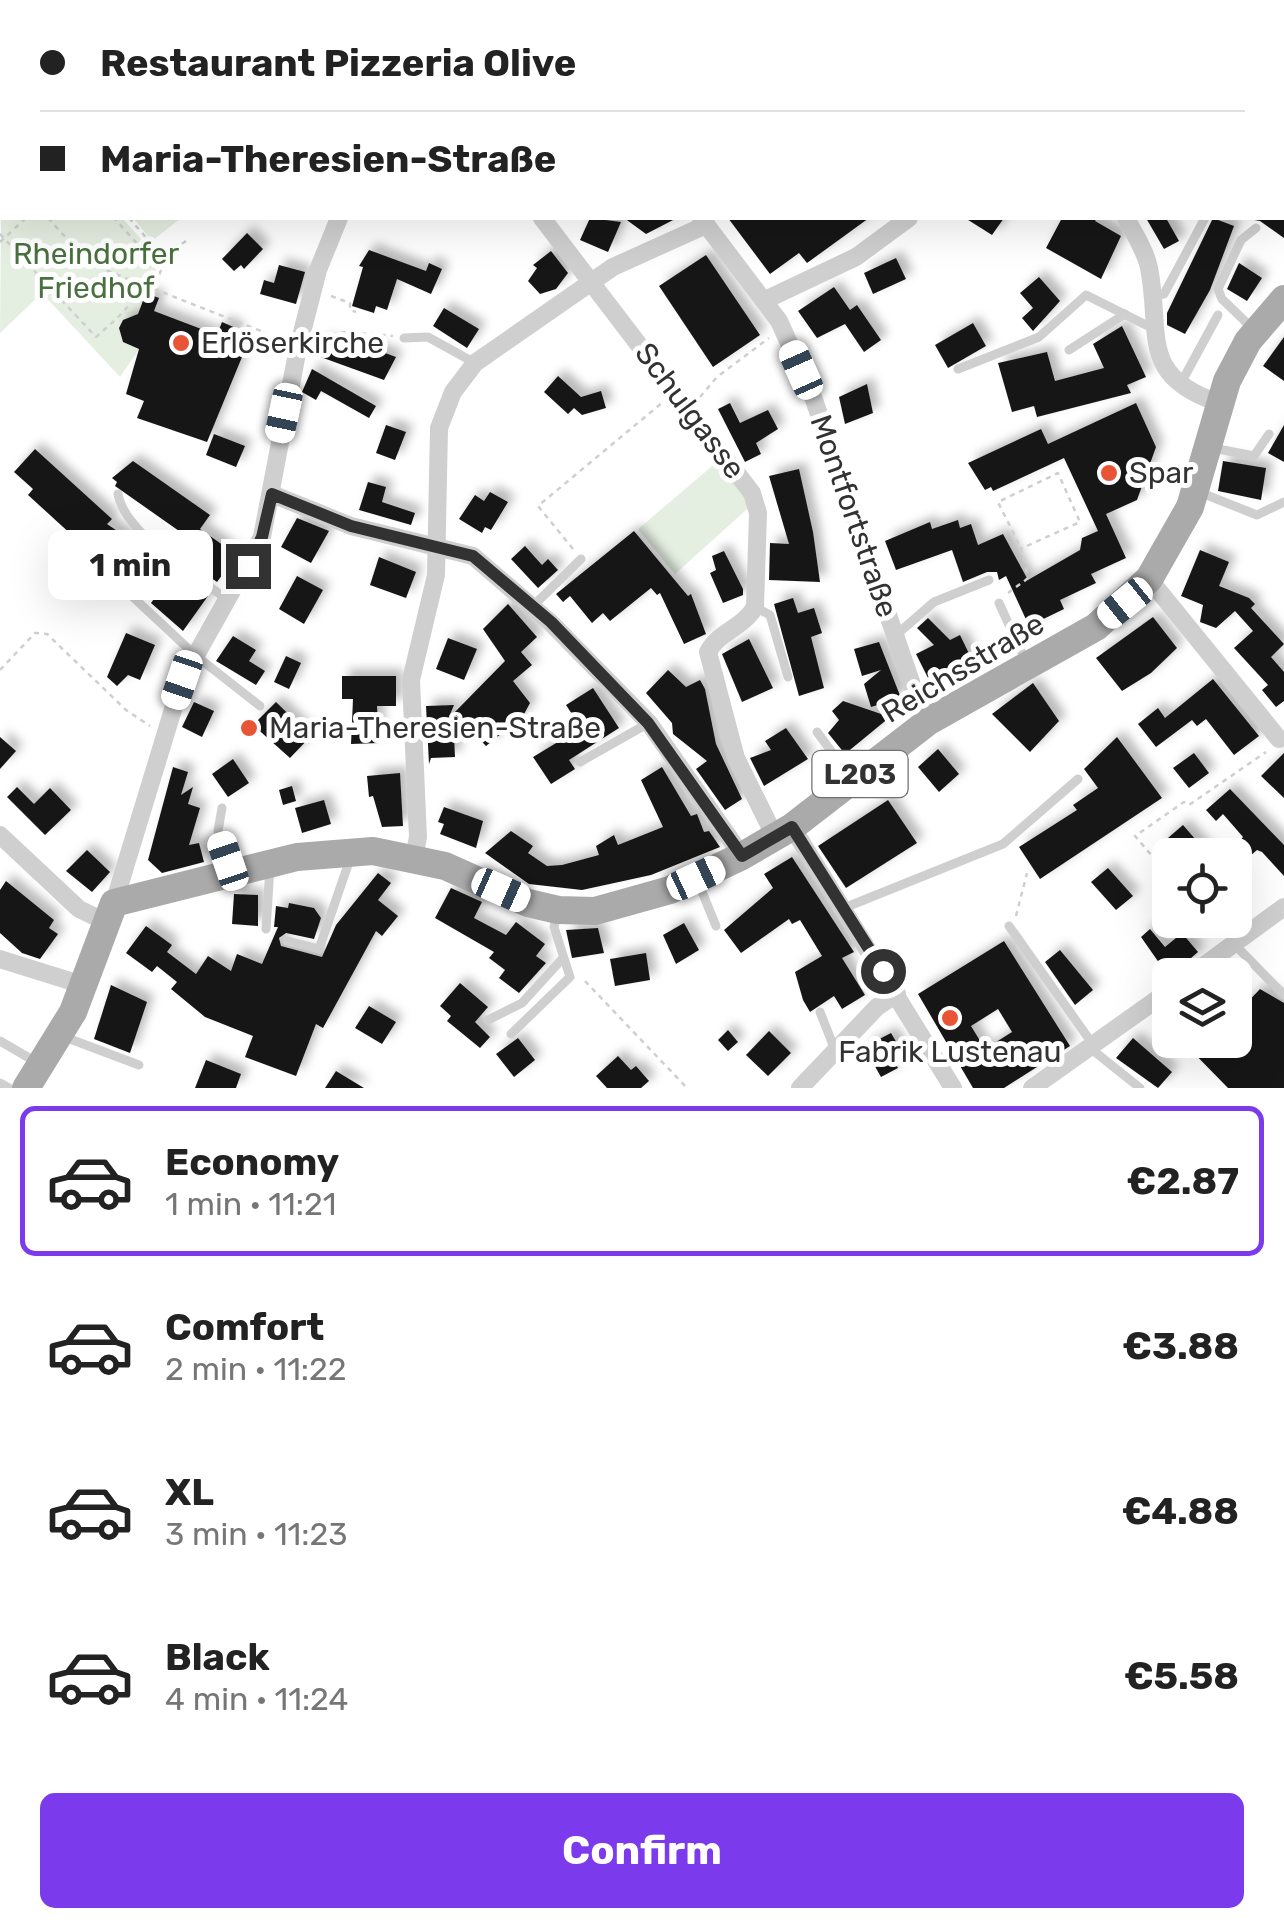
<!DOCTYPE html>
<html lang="en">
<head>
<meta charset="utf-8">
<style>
  body { margin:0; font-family:Rubik,sans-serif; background:#f2f2f2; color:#222; height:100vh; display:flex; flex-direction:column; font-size:38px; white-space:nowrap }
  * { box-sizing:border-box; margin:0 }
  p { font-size:32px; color:#767676 }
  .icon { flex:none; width:55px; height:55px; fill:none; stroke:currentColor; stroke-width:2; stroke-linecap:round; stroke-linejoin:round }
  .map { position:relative; height:1088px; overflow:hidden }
  .details { display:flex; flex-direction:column; background:#fff; flex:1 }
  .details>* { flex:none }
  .hud { position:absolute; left:0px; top:0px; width:1285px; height:220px; box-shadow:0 10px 40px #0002; display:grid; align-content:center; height:220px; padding:0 40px; background:#fff }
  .tools { position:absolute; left:1152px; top:838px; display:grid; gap:20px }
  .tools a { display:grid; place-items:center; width:100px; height:100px; border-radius:15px; background:#fff; box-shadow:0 10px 40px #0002; font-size:50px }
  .end { position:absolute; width:45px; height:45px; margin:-22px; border:12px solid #323232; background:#fff; box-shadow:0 0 0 5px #fff }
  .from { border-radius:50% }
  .bubble { position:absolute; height:70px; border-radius:15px; background:#fff; box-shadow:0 10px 40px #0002; font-size:32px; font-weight:700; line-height:70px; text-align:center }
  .car { position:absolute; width:30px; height:60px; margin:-30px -15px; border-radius:12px; box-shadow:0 0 8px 2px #0007; background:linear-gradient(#fff 24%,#345 0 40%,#fff 0 76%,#345 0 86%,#fff 0) }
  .hud b { display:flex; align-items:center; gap:35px; height:95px; font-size:38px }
  .hud b+b { border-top:2px solid #e0e0e0 }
  .hud i { width:25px; height:25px; background:#222 }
  ul { padding:18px 0 0; list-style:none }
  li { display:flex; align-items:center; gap:30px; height:150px; margin:0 20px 15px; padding:0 20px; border:5px solid transparent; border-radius:15px }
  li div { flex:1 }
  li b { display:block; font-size:38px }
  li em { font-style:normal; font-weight:700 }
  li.on { border-color:#7c3aed }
  li>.icon { width:90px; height:90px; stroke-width:1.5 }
  .cta { display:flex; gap:20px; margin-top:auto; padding:20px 40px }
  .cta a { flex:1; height:115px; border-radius:15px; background:#7c3aed; color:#fff; font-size:40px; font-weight:700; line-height:115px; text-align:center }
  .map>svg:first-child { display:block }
  .green { fill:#e5efe1 }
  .building { fill:#191919; fill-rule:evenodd; filter:url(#shadow) }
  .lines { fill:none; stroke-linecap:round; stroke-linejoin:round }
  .path { stroke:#cfcfcf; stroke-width:2.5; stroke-dasharray:5 5; stroke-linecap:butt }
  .lane { stroke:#cfcfcf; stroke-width:9 }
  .street { stroke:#cfcfcf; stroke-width:18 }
  .primary { stroke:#aaa; stroke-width:28 }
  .route { stroke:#323232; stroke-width:12 }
  .poi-dot { fill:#e85536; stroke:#fff; stroke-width:4 }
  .labels { text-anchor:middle; stroke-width:10; stroke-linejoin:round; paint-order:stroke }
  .shield { fill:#fff; stroke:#707070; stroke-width:2.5 }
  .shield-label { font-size:28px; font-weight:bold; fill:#323232 }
  .park-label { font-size:30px; fill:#49703e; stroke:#fff }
  .poi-label { font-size:30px; fill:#323232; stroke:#fff; text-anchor:start }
  .street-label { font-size:30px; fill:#323232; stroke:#fff }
</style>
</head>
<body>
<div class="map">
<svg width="1284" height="1088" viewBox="0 0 1284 1088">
  <defs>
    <filter id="shadow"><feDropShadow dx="7" dy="-7" stdDeviation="5" flood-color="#0004"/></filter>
  </defs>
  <rect width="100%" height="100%" fill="#fff"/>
  <!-- green -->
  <g class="green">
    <polygon points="2,109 2,218 122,218 160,260 138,316 128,317 119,328 123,342 139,349 120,377 42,293 0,333"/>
    <polygon points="133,218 181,218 152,241"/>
    <polygon points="724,456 755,502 675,574 638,529"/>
  </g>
  <!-- building -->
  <g class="building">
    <polygon points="590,218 621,222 608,252 580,240"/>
    <polygon points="624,218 677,218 646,234"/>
    <polygon points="728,218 869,218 807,263 799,253 770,274"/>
    <polygon points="965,218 1004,218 992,235"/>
    <polygon points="1062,218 1097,218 1095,221 1121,236 1101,279 1046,248"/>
    <polygon points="1146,218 1166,218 1179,241 1164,249"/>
    <polygon points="1213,218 1234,226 1210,290 1185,334 1167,325 1167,313"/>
    <polygon points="1243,218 1284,218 1284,238 1260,221"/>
    <polygon points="247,233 263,249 244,269 241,265 234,271 222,259"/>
    <polygon points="369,250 426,271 429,263 442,269 431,294 397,279 387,310 376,306 374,313 352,306 363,267 359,266"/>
    <polygon points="551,251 568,273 556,289 540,294 528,281 537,268 533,265"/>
    <polygon points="706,255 760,335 713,367 659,286"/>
    <polygon points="896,258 906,279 873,294 864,273"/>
    <polygon points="1239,263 1262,278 1247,301 1227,289"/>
    <polygon points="279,265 305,272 296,304 260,294 264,280 274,283"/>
    <polygon points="1039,277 1060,301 1033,331 1022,318 1033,308 1020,293"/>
    <polygon points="834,287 850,310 857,305 881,340 864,352 845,324 817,338 798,311"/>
    <polygon points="146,293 159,298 154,311 217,335 222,322 238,329 233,342 240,345 237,355 242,357 207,442 137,418 144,401 126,394 139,349 123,342 119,328 123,320 138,314"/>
    <polygon points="444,308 479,329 467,348 433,326"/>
    <polygon points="973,323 986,346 948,368 935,345"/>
    <polygon points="1122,326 1146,377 1127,385 1131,393 1037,417 1034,406 1012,412 998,363 1047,352 1055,381 1104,368 1093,344"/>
    <polygon points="1284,337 1284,381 1263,366"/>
    <polygon points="323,341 364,353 366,346 396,357 384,380 315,355"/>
    <polygon points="312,369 376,406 369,418 321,391 316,400 302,392"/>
    <polygon points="558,376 581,397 601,391 606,408 582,415 574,408 568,414 544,392"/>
    <polygon points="867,384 873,413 845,424 839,397"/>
    <polygon points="730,403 740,423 768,410 778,429 756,443 761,454 745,462 718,409"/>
    <polygon points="1136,403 1156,447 1137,500 1106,514 1126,558 1091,574 1096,583 1060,600 1064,609 1029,626 1006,576 999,580 997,572 987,572 963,582 952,550 896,570 885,541 930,522 932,529 958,520 960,528 971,524 978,545 1003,534 1028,580 1080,550 1082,538 1098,531 1064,458 993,491 991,487 985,490 968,463 1041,429 1048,444"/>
    <polygon points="386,425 406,432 395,460 376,453"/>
    <polygon points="1284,425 1284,462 1268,453"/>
    <polygon points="214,434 245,446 236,467 206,455"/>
    <polygon points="35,449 112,519 107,524 129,539 121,551 98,534 85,547 28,495 33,489 14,472"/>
    <polygon points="133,461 210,515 200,529 237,555 217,582 187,561 199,545 115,486 117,482 112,478"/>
    <polygon points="1223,461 1266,468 1261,500 1218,491"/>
    <polygon points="799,469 813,532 820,582 769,580 770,543 789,544 769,476"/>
    <polygon points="368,482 386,487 382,502 415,513 411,525 359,510"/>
    <polygon points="490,492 508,502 491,530 485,527 482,533 459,519 475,495 484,501"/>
    <polygon points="297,518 329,531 311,563 281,547"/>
    <polygon points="634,531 688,596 691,594 706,634 684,644 660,593 657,595 651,588 610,621 603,613 592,623 570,596 563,602 556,594"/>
    <polygon points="525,546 542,565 548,559 558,570 538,588 511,559"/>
    <polygon points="134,550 150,562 132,585 118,572"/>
    <polygon points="1200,550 1229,562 1219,586 1249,598 1255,604 1251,608 1284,644 1271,657 1284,672 1284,701 1276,707 1262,690 1268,685 1234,648 1253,631 1235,611 1216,628 1200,622 1203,605 1181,596"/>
    <polygon points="724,551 743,589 743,595 723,603 710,573 716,570 712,556"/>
    <polygon points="379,557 416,572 406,598 370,585"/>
    <polygon points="178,575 208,596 183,631 151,603 171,576 175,579"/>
    <polygon points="297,576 323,590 304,624 279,609"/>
    <polygon points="793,598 798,613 814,608 822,633 811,637 824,688 799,696 774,604"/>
    <polygon points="508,604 537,637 521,652 532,665 513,681 530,703 523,716 486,746 454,713 505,661 483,629"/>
    <polygon points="1153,617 1177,648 1151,673 1122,691 1096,658"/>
    <polygon points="928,618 950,640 960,635 976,668 933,688 916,654 934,645 917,628"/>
    <polygon points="126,633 155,645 140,680 128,675 117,686 107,677"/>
    <polygon points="233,636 256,650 249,661 265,671 256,685 216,661"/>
    <polygon points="448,638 477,649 464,680 436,669"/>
    <polygon points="749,639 773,688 742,702 722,654"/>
    <polygon points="879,642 901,698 871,707 864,684 881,670 862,676 854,649"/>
    <polygon points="286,656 301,663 289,689 274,682"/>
    <polygon points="668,670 686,687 700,680 705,689 716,744 742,799 725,810 696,769 707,761 673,734 672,723 646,693"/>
    <polygon points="342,676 396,676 396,706 377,706 379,743 351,744 353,699 342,699"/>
    <polygon points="1213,679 1259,736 1234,755 1206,719 1197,726 1192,720 1156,747 1138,724 1158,708 1165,718"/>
    <polygon points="1033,683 1059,721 1030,752 992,714"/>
    <polygon points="593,688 619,728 569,760 575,769 551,784 533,757 581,728 566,705"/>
    <polygon points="843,701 890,717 845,754 828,733 839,720 832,711"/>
    <polygon points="194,702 214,711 202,737 182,727"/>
    <polygon points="276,702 311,736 290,758 253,725"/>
    <polygon points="454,705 448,719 453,714 455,757 431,758 429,764 426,706"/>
    <polygon points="786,728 808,759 764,786 750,758 771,750 765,741"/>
    <polygon points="0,737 16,751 0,769"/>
    <polygon points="1117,737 1162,798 1040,879 1019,847 1077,810 1073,805 1098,788 1084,769"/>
    <polygon points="938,749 959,774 939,792 918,767"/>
    <polygon points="1194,753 1209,773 1189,788 1173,768"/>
    <polygon points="1284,753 1284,798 1261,776"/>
    <polygon points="233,759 249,783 228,797 212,774"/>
    <polygon points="173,767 188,772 181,795 193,787 188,804 200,808 189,845 199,843 204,862 162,873 148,860"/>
    <polygon points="662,767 691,816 697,814 704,832 709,831 720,847 651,875 582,890 529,884 485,853 511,831 533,846 528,853 547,866 562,865 599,855 596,846 614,835 618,845 663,827 641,780"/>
    <polygon points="400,773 403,826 382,827 373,796 369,797 367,776"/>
    <polygon points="292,786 296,801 283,805 279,790"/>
    <polygon points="17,787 34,804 50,788 71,810 45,835 7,797"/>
    <polygon points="1230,789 1284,845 1284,876 1262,852 1257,850 1250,856 1238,843 1243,837 1223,814 1216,821 1206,810"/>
    <polygon points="324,800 331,824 302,833 295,808"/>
    <polygon points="888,800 917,843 846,888 818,846"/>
    <polygon points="444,807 483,821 476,848 440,834 444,824 438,822"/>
    <polygon points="1183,825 1209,855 1171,855 1161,844"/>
    <polygon points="87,850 110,872 92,892 66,871"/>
    <polygon points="792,857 854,952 842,958 865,995 842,1009 834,996 810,1012 803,1000 795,972 822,956 800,920 792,924 789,919 741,953 724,930 773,888 764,874"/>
    <polygon points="1108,868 1133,896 1116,910 1091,882"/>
    <polygon points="378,873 391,883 378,900 398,916 382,936 376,931 323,1028 316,1024 296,1076 245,1057 253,1036 205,1017 171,989 177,982 157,966 152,972 126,953 146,926 172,945 167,952 196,974 208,956 231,971 237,954 262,964 278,927 274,927 276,906 288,908 289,903 314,908 321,918 314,939 286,933 279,938 281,946 322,957 336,925"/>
    <polygon points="6,881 54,920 49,928 58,934 40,959 22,953 0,933 0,890"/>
    <polygon points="451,888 482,902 474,918 506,935 516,922 545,944 536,956 546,963 519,993 499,978 505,970 489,958 494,952 435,918"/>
    <polygon points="234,894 258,895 258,926 232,924"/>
    <polygon points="684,923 699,950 676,964 663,935"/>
    <polygon points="598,928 604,953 572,958 566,930"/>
    <polygon points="1150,929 1165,947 1182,933 1198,952 1169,977 1141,937"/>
    <path d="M1004 941 1070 1046 1004 1088H973L918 994ZM998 1009 1012 1032 985 1049 971 1026Z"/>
    <polygon points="1060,950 1093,990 1075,1005 1045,962"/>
    <polygon points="646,953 650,980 615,986 610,959"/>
    <polygon points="460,983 488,1007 475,1022 490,1037 480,1048 447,1021 451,1016 440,1006"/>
    <polygon points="111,985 147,1002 130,1053 94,1039"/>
    <polygon points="1260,989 1284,1003 1284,1088 1228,1088 1181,1040 1235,1040 1235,999 1243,1007"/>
    <polygon points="369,1006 396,1022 382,1044 355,1028"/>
    <polygon points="728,1030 738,1042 728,1051 718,1040"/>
    <polygon points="769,1031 791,1053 768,1076 746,1055"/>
    <polygon points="891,1033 905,1057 895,1063 898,1068 881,1077 864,1047"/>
    <polygon points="518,1038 535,1060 514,1077 496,1054"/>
    <polygon points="1133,1038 1172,1072 1158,1088 1116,1058"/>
    <polygon points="618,1056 631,1070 636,1066 649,1081 641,1088 607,1088 596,1076"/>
    <polygon points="206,1060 241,1074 236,1088 195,1088"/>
    <polygon points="336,1071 364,1088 325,1088"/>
  </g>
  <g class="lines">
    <!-- path -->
    <g class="path">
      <polyline points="463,0 465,2"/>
      <polyline points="0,120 2,118"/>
      <polyline points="0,163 2,166"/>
      <polyline points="48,218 89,263 152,289"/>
      <polyline points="129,218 164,258"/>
      <path d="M0 234 96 337C122 314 145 295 151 259L114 218"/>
      <polyline points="186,241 167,254 154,289 266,333"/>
      <polyline points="0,242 26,218"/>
      <polyline points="331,296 350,303 350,310 356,312"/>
      <polyline points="321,336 346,332 393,336"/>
      <polyline points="700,397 717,377 769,338"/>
      <polyline points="573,549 538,506 663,402"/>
      <path d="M1008 593 1027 579C1027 553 1009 526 998 502L1058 473 1080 522 1020 549"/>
      <polyline points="0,670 35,633 47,634 126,710 150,726"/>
      <polyline points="1170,877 1135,836 1184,802 1189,805 1266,752"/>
      <polyline points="1016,916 1027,873"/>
      <polyline points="1207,920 1219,934"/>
      <polyline points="585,981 687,1088"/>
      <polyline points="958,1062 992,1041"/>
    </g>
    <!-- lane -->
    <g class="lane">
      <polyline points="1125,0 1129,2"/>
      <polyline points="345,2 346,0"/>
      <polyline points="1154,297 1164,294 1205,218"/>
      <polyline points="1253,329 1222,299 1218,289 1241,240 1256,228"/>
      <polyline points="404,338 428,337 475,363"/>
      <polyline points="1069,350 1125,314"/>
      <polyline points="958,369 1039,337 1086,295 1152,328"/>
      <polyline points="1181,383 1218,315"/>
      <polyline points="1213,448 1254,456 1269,434"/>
      <polyline points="1199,492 1257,515 1284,502"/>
      <path d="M118 494C124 532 197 579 229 600"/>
      <polyline points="88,555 195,655 260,706"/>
      <polyline points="999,603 1027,664"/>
      <polyline points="533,606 581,559"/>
      <polyline points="755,607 770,615 788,677"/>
      <polyline points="895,636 934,602 989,580"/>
      <polyline points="817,732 851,778"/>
      <polyline points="580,762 647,724"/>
      <polyline points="222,808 218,831 230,868"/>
      <polyline points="698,882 716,926"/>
      <polyline points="844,908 1003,844 1078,779"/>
      <polyline points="1009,926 1094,1046"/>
      <polyline points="266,929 270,867"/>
      <polyline points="287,941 319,949 350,859"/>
      <polyline points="1234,944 1284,995"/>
      <polyline points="820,1012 835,1050"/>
      <polyline points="488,1020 522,1003 563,958"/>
      <polyline points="511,1034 570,977 554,927 557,915"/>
      <polyline points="62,1036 139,1065"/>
      <polyline points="0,1041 36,1062"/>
      <polyline points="1090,1048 1140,1088"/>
      <polyline points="0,1083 9,1088"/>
    </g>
    <!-- street -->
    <g class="street">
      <polyline points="419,0 430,1"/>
      <polyline points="536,0 540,2"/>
      <polyline points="125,2 129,0"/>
      <polyline points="560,2 561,0"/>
      <polyline points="771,2 771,0"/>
      <polyline points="1054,2 1055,0"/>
      <polyline points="0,98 2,94"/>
      <path d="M542 218 752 493 758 513 755 607C743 628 718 632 708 652L736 758 775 837"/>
      <polyline points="701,218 779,321 812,394 919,705 929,721"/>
      <path d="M1126 218C1134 233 1146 252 1149 268 1162 334 1138 376 1219 403"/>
      <polyline points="765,300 856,257 909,218"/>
      <polyline points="272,494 351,526 473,556 551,623 649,723 742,856"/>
      <polyline points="1149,579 1279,739"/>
      <polyline points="792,827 953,1088"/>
      <polyline points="0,835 79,909 106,922"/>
      <polyline points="414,858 418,837 411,680 436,575 439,428 453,392 475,363 613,267 706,225"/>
      <polyline points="114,903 182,680 262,537 298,348 318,270 339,218"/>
      <polyline points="0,959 83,985"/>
      <polyline points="1191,975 1284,907"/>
      <polyline points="800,1088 877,1007 897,994"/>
      <polyline points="1032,1088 1170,990"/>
    </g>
    <!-- primary -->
    <polyline class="primary" points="26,1088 73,1012 114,903 297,857 373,851 445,866 528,903 558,910 595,911 670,890 742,856 792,827 929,721 1096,627 1149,579 1190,507 1227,381 1248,341 1284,299"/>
  </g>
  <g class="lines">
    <!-- route -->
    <polyline class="route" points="248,566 262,537 272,494 351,526 473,556 551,622 648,723 742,856 792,827 883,971"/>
  </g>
  <!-- markers -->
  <g class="poi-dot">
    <circle cx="181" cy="343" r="10"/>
    <circle cx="1109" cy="473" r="10"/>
    <circle cx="249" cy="728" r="10"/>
    <circle cx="950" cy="1018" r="10"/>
  </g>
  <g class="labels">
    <!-- shield labels -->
    <rect class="shield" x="812.5" y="751" width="95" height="46" rx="8"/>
    <g class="shield-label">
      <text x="860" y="784">L203</text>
    </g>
    <!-- park labels -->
    <g class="park-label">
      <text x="96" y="264">Rheindorfer<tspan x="96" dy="34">Friedhof</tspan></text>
    </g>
    <!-- poi labels -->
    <g class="poi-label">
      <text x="201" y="353">Erlöserkirche</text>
      <text x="1129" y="483">Spar</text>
      <text x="269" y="738">Maria-Theresien-Straße</text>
      <text x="950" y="1062" text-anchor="middle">Fabrik Lustenau</text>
    </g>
    <!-- street labels -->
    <g class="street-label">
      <text transform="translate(690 411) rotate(53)" y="10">Schulgasse</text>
      <text transform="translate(854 516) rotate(71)" y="10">Montfortstraße</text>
      <text transform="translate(963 668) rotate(-31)" y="10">Reichsstraße</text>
    </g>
  </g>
</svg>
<div class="tools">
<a><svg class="icon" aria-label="locate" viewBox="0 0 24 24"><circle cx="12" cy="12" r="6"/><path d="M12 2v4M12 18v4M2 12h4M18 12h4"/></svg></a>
<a><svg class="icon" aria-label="layers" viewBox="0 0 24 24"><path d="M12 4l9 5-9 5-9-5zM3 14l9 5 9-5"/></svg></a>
</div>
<i class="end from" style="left:883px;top:971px"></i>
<i class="end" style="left:248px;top:566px"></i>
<div class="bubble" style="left:48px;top:530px;width:165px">1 min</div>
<i class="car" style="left:801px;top:370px;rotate:336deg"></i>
<i class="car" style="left:284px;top:413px;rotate:192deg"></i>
<i class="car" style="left:1125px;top:603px;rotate:231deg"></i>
<i class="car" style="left:182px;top:680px;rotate:199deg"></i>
<i class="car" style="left:228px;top:861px;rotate:341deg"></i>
<i class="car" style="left:696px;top:878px;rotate:65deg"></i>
<i class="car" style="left:501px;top:890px;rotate:114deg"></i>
<div class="hud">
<b><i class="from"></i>Restaurant Pizzeria Olive</b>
<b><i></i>Maria-Theresien-Straße</b>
</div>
</div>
<section class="details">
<ul>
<li class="on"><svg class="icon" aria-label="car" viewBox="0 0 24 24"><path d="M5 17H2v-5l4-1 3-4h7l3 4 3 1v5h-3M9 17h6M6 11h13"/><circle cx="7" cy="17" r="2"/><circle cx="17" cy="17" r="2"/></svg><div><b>Economy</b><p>1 min · 11:21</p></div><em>€2.87</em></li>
<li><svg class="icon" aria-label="car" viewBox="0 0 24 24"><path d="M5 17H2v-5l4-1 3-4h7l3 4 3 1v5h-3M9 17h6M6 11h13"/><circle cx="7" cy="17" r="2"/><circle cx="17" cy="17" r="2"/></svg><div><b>Comfort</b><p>2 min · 11:22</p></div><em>€3.88</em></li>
<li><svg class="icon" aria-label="car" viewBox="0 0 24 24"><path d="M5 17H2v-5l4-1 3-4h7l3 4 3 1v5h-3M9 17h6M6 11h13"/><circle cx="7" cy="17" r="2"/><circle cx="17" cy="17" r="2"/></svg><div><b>XL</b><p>3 min · 11:23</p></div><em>€4.88</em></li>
<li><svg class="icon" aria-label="car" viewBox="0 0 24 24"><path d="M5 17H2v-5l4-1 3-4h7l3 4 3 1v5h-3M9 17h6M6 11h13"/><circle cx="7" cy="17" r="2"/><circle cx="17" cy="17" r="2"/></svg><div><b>Black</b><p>4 min · 11:24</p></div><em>€5.58</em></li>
</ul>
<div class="cta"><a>Confirm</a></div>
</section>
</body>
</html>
